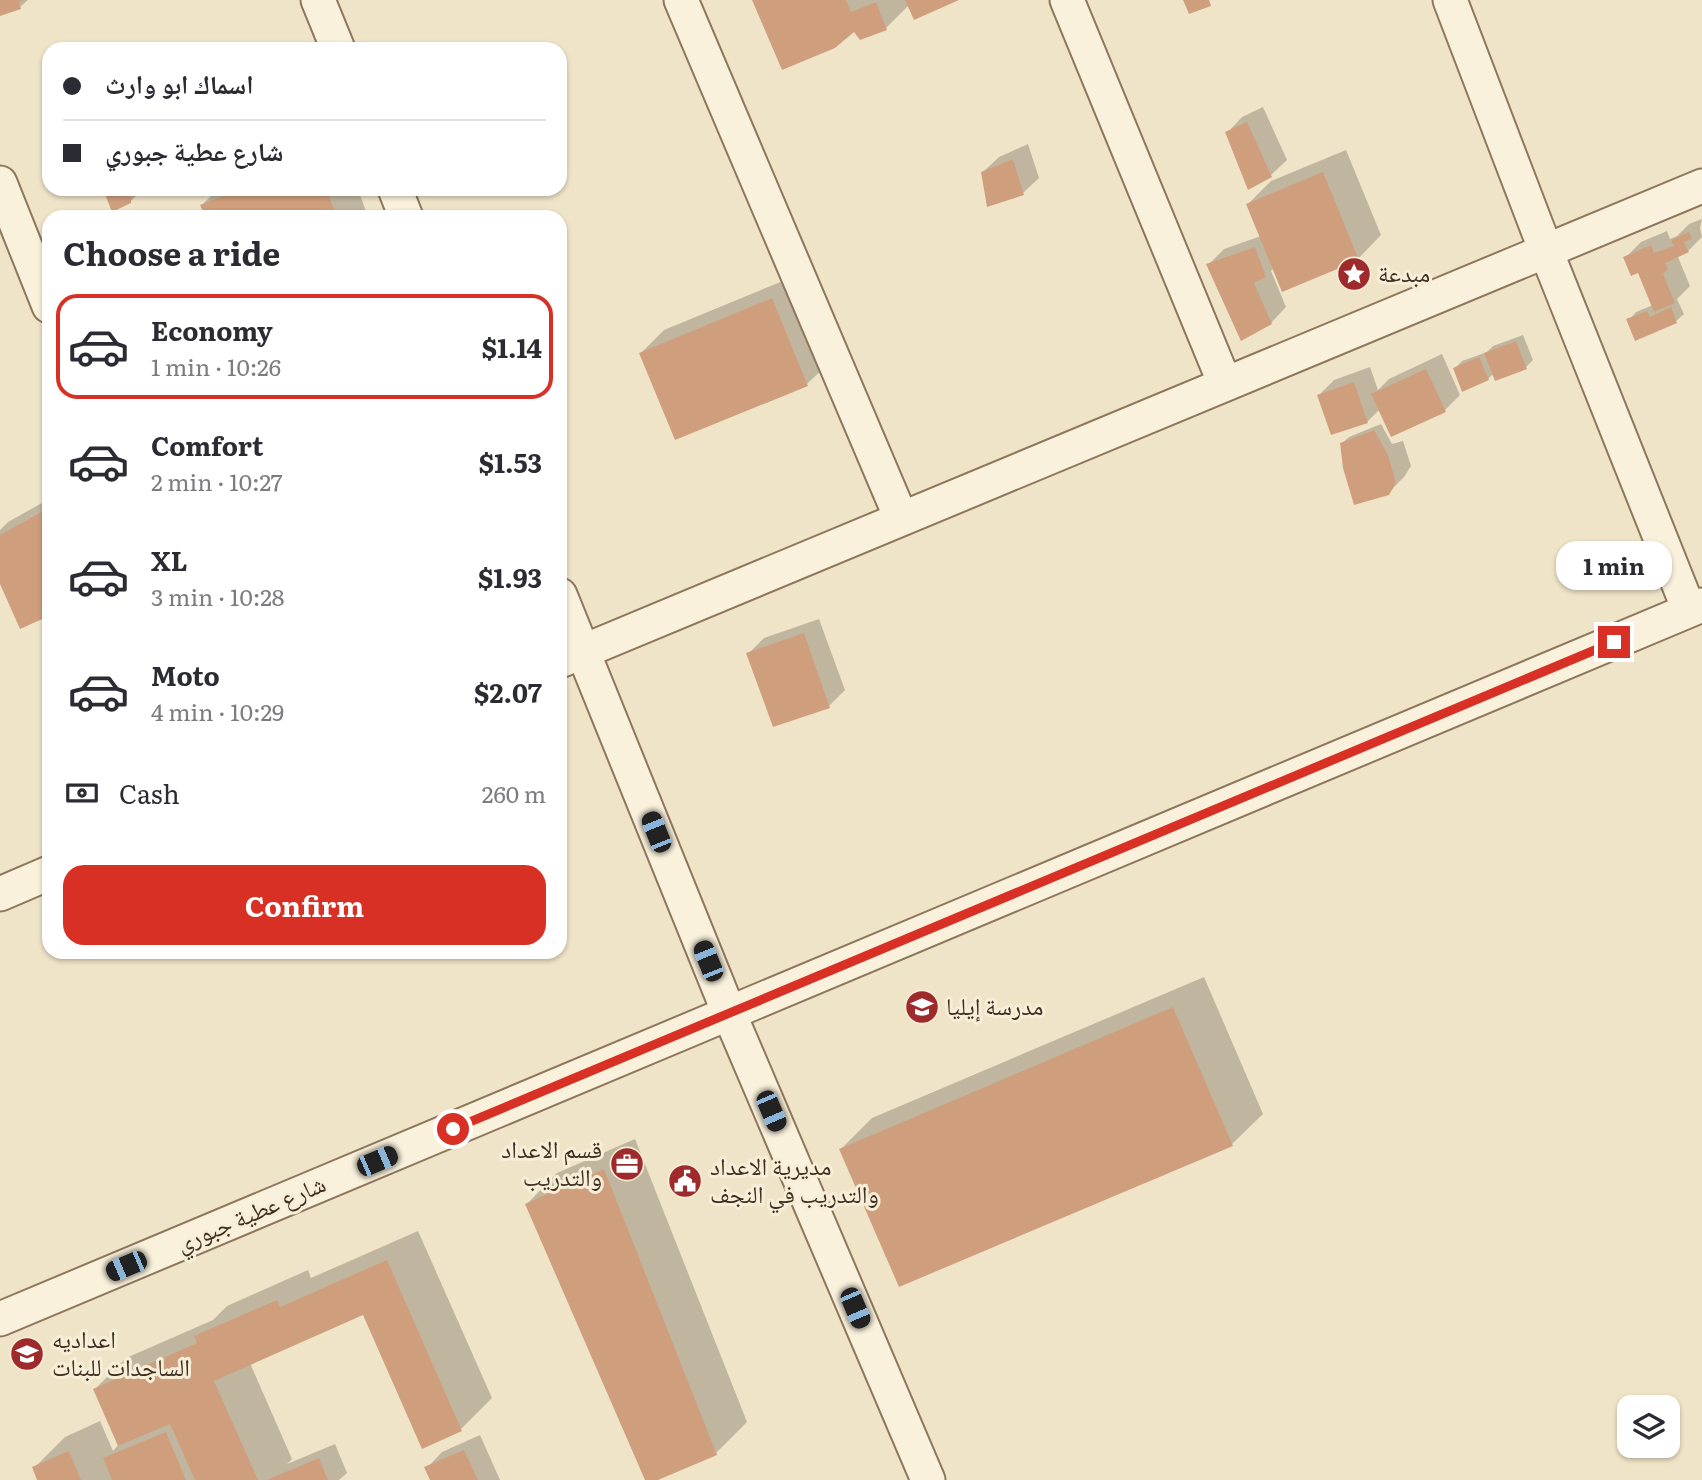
<!DOCTYPE html>
<html lang="en">
<head>
<meta charset="utf-8">
<style>
  body { margin:0; font-family:Literata,"Noto Naskh Arabic",serif; background:#f7f7f7; color:#2b2b33; height:100vh; display:flex; flex-direction:column; font-size:26px; white-space:nowrap }
  * { box-sizing:border-box; margin:0 }
  p { font-size:23px; color:#7c7c81 }
  .icon { flex:none; width:38px; height:38px; fill:none; stroke:currentColor; stroke-width:2; stroke-linecap:round; stroke-linejoin:round }
  .map { position:relative; flex:1; overflow:hidden }
  .panel { position:absolute; left:42px; top:210px; width:525px; height:749px; display:flex; flex-direction:column; background:#fff; border-radius:21px; box-shadow:0 2px 5px #0004 }
  .panel>* { flex:none }
  .top-card { position:absolute; left:42px; top:42px; width:525px; height:154px; border-radius:21px; box-shadow:0 2px 5px #0004; display:grid; align-content:center; height:154px; padding:0 21px; background:#fff }
  .fabs { position:absolute; left:1617px; top:1395px; display:grid; gap:14px }
  .fabs a { display:grid; place-items:center; width:63px; height:63px; border-radius:14px; background:#fff; box-shadow:0 2px 5px #0004; font-size:35px }
  .end { position:absolute; width:32px; height:32px; margin:-16px; border:9px solid #d93025; background:#fff; box-shadow:0 0 0 4px #fff }
  .from { border-radius:50% }
  .bubble { position:absolute; height:49px; border-radius:21px; background:#fff; box-shadow:0 2px 5px #0004; font-size:23px; font-weight:700; line-height:49px; text-align:center }
  .car { position:absolute; width:21px; height:42px; margin:-21px -10px; border-radius:9px; box-shadow:0 0 5px 2px #0007; background:linear-gradient(#222 24%,#8ab4d8 0 40%,#222 0 76%,#8ab4d8 0 86%,#222 0) }
  .top-card b { display:flex; align-items:center; gap:24px; height:66px; font-size:26px }
  .top-card b+b { border-top:2px solid #e1e1e2 }
  .top-card i { width:18px; height:18px; background:#2b2b33 }
  ul { padding:0; list-style:none }
  li { display:flex; align-items:center; gap:21px; height:105px; margin:0 14px 10px; padding:0 7px; border:4px solid transparent; border-radius:21px }
  li div { flex:1 }
  li b { display:block; font-size:26px }
  li em { font-style:normal; font-weight:700 }
  li.active { border-color:#d93025 }
  li>.icon { width:63px; height:63px; stroke-width:1.5 }
  h2 { padding:0 21px; font-size:32px; line-height:84px }
  .pay { display:flex; align-items:center; gap:18px; height:77px; padding:0 21px; font-size:26px }
  .pay p { margin-inline-start:auto }
  .cta { display:flex; gap:14px; margin-top:auto; padding:14px 21px }
  .cta a { flex:1; height:80px; border-radius:21px; background:#d93025; color:#fff; font-size:28px; font-weight:700; line-height:80px; text-align:center }
  .map>svg:first-child { display:block }
  .shadow { fill:#0003 }
  .building { fill:#cf9f7d }
  .lines { fill:none; stroke-linecap:round; stroke-linejoin:round }
  .street-casing { stroke:#8d765c; stroke-width:37 }
  .street { stroke:#faf1dc; stroke-width:33 }
  .route { stroke:#d93025; stroke-width:9 }
  .labels { text-anchor:middle; stroke-width:6; stroke-linejoin:round; paint-order:stroke }
  .poi-label { font-size:24px; fill:#3d2e20; stroke:#f7eed8; text-anchor:start }
  .street-label { font-size:24px; fill:#3d2e20; stroke:#f7eed8 }
</style>
</head>
<body>
<div class="map">
<svg width="1702" height="1480" viewBox="0 0 1702 1480">
  <rect width="100%" height="100%" fill="#f0e4c8"/>
  <!-- shadow -->
  <g class="shadow">
    <polygon points="0,0 28,0 20,7 0,14"/>
    <polygon points="754,0 955,0 909,5 886,28 854,30"/>
    <polygon points="1263,107 1287,160 1271,175 1227,133 1242,117"/>
    <polygon points="1028,144 1039,178 1023,193 983,172 999,157"/>
    <polygon points="1346,150 1381,235 1358,259 1274,267 1271,271 1286,307 1271,323 1208,265 1224,249 1261,236 1248,204 1271,181"/>
    <polygon points="105,189 143,189 130,202"/>
    <polygon points="218,189 358,189 368,217 206,217 202,205"/>
    <polygon points="1702,219 1700,228 1702,237 1688,251 1678,257 1690,286 1677,299 1684,314 1676,321 1629,320 1636,312 1653,305 1639,271 1625,258 1641,242 1667,231 1670,239 1677,236 1689,224"/>
    <polygon points="795,276 831,361 807,384 641,353 664,330"/>
    <polygon points="1523,335 1533,360 1526,367 1494,373 1488,379 1455,368 1462,361 1487,352 1493,346"/>
    <polygon points="1442,354 1460,395 1445,410 1380,409 1368,421 1332,433 1319,395 1334,380 1370,367 1378,390 1389,379"/>
    <polygon points="1381,424 1392,444 1403,441 1411,466 1404,477 1388,493 1341,444 1349,437"/>
    <polygon points="49,499 49,614 0,579 0,530 8,522"/>
    <polygon points="819,619 845,690 829,706 748,654 764,638"/>
    <polygon points="1204,977 1263,1114 1232,1144 841,1149 872,1118"/>
    <polygon points="635,1139 747,1422 716,1453 654,1480 647,1480 527,1204 557,1173"/>
    <polygon points="418,1231 492,1398 461,1429 364,1313 250,1363 292,1459 287,1464 335,1444 347,1473 339,1480 39,1480 34,1468 65,1437 100,1421 113,1451 119,1444 95,1389 126,1358 213,1320 227,1306 308,1270 311,1278"/>
    <polygon points="480,1435 500,1480 432,1480 427,1468 442,1452"/>
  </g>
  <!-- building -->
  <g class="building">
    <polygon points="0,0 24,0 19,2 21,9 0,16"/>
    <polygon points="752,0 846,0 851,12 876,2 887,30 860,40 854,32 835,48 782,70"/>
    <polygon points="905,0 959,0 914,20"/>
    <polygon points="1183,0 1209,0 1211,6 1189,14"/>
    <polygon points="1247,122 1272,177 1248,190 1225,132"/>
    <polygon points="1013,159 1024,195 987,207 981,172"/>
    <polygon points="1323,172 1359,260 1282,292 1246,204"/>
    <polygon points="103,189 131,189 131,203 112,212"/>
    <polygon points="242,189 326,189 337,217 205,217 200,205"/>
    <polygon points="1689,232 1692,239 1684,242 1689,252 1665,263 1668,269 1663,274 1675,303 1654,312 1638,273 1631,276 1623,257 1651,245 1654,253 1674,246 1671,240"/>
    <polygon points="1255,247 1266,277 1254,283 1272,324 1241,341 1206,264"/>
    <polygon points="772,298 808,386 675,440 639,353"/>
    <polygon points="1671,307 1677,323 1635,341 1626,319 1647,311 1650,317"/>
    <polygon points="1516,341 1527,369 1495,381 1484,353"/>
    <polygon points="1479,357 1489,380 1462,392 1453,368"/>
    <polygon points="1426,369 1446,412 1391,437 1371,394"/>
    <polygon points="1354,382 1368,423 1331,435 1317,395"/>
    <polygon points="1374,430 1388,455 1396,483 1389,495 1354,505 1343,468 1340,443"/>
    <polygon points="49,508 49,616 20,629 0,584 0,535"/>
    <polygon points="804,633 830,708 773,727 746,653"/>
    <polygon points="1173,1007 1233,1146 899,1287 839,1149"/>
    <polygon points="604,1169 717,1455 658,1480 645,1480 525,1204"/>
    <polygon points="387,1260 462,1431 422,1449 363,1315 214,1381 258,1480 195,1480 170,1424 118,1446 93,1389 197,1343 194,1336 277,1300 280,1307"/>
    <polygon points="166,1432 186,1480 112,1480 103,1458"/>
    <polygon points="464,1450 478,1480 430,1480 424,1467"/>
    <polygon points="69,1451 81,1480 37,1480 32,1467"/>
    <polygon points="319,1458 328,1480 267,1480"/>
  </g>
  <g class="lines">
    <!-- street casing -->
    <g class="street-casing">
      <g id="street">
        <polyline points="318,0 338,49"/>
        <polyline points="681,0 901,518"/>
        <polyline points="1067,0 1225,384"/>
        <polyline points="1450,0 1546,251 1689,610"/>
        <polyline points="0,183 49,306"/>
        <polyline points="395,189 406,217"/>
        <polyline points="560,595 729,1013 928,1480"/>
        <polyline points="560,661 1702,186"/>
        <polyline points="0,894 49,873"/>
        <polyline points="0,1319 1702,605"/>
      </g>
    </g>
    <!-- street -->
    <use href="#street" class="street"/>
  </g>
  <g class="lines">
    <!-- route -->
    <polyline class="route" points="453,1129 1614,642"/>
  </g>
  <!-- icons -->
  <defs>
    <g id="sight-disc" transform="scale(1.75)"><circle r="9.5" fill="#9e2a2b" stroke="#f7eed8"/><path d="M0-6L1.8-2.2L6-1.7L2.9 1.2L3.7 5.4L0 3.3L-3.7 5.4L-2.9 1.2L-6-1.7L-1.8-2.2Z" fill="#fff"/></g>
    <g id="school-disc" transform="scale(1.75)"><circle r="9.5" fill="#9e2a2b" stroke="#f7eed8"/><path d="M0-5L7-2L0 1L-7-2ZM-4 1L0 2.5L4 1V4Q0 6-4 4Z" fill="#fff"/></g>
    <g id="office-disc" transform="scale(1.75)"><circle r="9.5" fill="#9e2a2b" stroke="#f7eed8"/><path d="M-6-3h4V-5.5h4V-3h4V5H-6ZM-1-4.5V-3h2v-1.5ZM-6 0V1H6V0Z" fill="#fff"/></g>
    <g id="civic-disc" transform="scale(1.75)"><circle r="9.5" fill="#9e2a2b" stroke="#f7eed8"/><path d="M-.6-6.5H3V-4.5H.6V-3L4-1V1h2V6H-6V1h2V-1L-.6-3ZM-1.2 2.5V6h2.4V2.5Z" fill="#fff"/></g>
  </defs>
  <g fill-rule="evenodd">
    <use href="#sight-disc" x="1354" y="274"/>
    <use href="#school-disc" x="922" y="1007"/>
    <use href="#office-disc" x="627" y="1164"/>
    <use href="#civic-disc" x="685" y="1181"/>
    <use href="#school-disc" x="27" y="1354"/>
  </g>
  <g class="labels">
    <!-- poi labels -->
    <g class="poi-label">
      <text x="1378" y="282">مبدعة</text>
      <text x="946" y="1015">مدرسة إيليا</text>
      <text x="602" y="1158" text-anchor="end">قسم الاعداد<tspan x="602" dy="28">والتدريب</tspan></text>
      <text x="710" y="1175">مديرية الاعداد<tspan x="710" dy="28">والتدريب في النجف</tspan></text>
      <text x="52" y="1348">اعداديه<tspan x="52" dy="28">الساجدات للبنات</tspan></text>
    </g>
    <!-- street labels -->
    <g class="street-label">
      <text transform="translate(251 1214) rotate(-23)" y="8">شارع عطية جبوري</text>
    </g>
  </g>
</svg>
<div class="fabs">
<a><svg class="icon" aria-label="layers" viewBox="0 0 24 24"><path d="M12 4l9 5-9 5-9-5zM3 14l9 5 9-5"/></svg></a>
</div>
<i class="end from" style="left:453px;top:1129px"></i>
<i class="end" style="left:1614px;top:642px"></i>
<div class="bubble" style="left:1556px;top:541px;width:116px">1 min</div>
<i class="car" style="left:656px;top:832px;rotate:338deg"></i>
<i class="car" style="left:708px;top:961px;rotate:338deg"></i>
<i class="car" style="left:771px;top:1111px;rotate:157deg"></i>
<i class="car" style="left:377px;top:1161px;rotate:67deg"></i>
<i class="car" style="left:126px;top:1266px;rotate:247deg"></i>
<i class="car" style="left:855px;top:1308px;rotate:157deg"></i>
<div class="top-card">
<b><i class="from"></i>اسماك ابو وارث</b>
<b><i></i>شارع عطية جبوري</b>
</div>
<section class="panel">
<h2>Choose a ride</h2>
<ul>
<li class="active"><svg class="icon" aria-label="car" viewBox="0 0 24 24"><path d="M5 17H2v-5l4-1 3-4h7l3 4 3 1v5h-3M9 17h6M6 11h13"/><circle cx="7" cy="17" r="2"/><circle cx="17" cy="17" r="2"/></svg><div><b>Economy</b><p>1 min · 10:26</p></div><em>$1.14</em></li>
<li><svg class="icon" aria-label="car" viewBox="0 0 24 24"><path d="M5 17H2v-5l4-1 3-4h7l3 4 3 1v5h-3M9 17h6M6 11h13"/><circle cx="7" cy="17" r="2"/><circle cx="17" cy="17" r="2"/></svg><div><b>Comfort</b><p>2 min · 10:27</p></div><em>$1.53</em></li>
<li><svg class="icon" aria-label="car" viewBox="0 0 24 24"><path d="M5 17H2v-5l4-1 3-4h7l3 4 3 1v5h-3M9 17h6M6 11h13"/><circle cx="7" cy="17" r="2"/><circle cx="17" cy="17" r="2"/></svg><div><b>XL</b><p>3 min · 10:28</p></div><em>$1.93</em></li>
<li><svg class="icon" aria-label="car" viewBox="0 0 24 24"><path d="M5 17H2v-5l4-1 3-4h7l3 4 3 1v5h-3M9 17h6M6 11h13"/><circle cx="7" cy="17" r="2"/><circle cx="17" cy="17" r="2"/></svg><div><b>Moto</b><p>4 min · 10:29</p></div><em>$2.07</em></li>
</ul>
<div class="pay"><svg class="icon" aria-label="cash" viewBox="0 0 24 24"><path d="M3 7h18v10H3z"/><circle cx="12" cy="12" r="2"/></svg>Cash<p>260 m</p></div>
<div class="cta"><a>Confirm</a></div>
</section>
</div>
</body>
</html>
